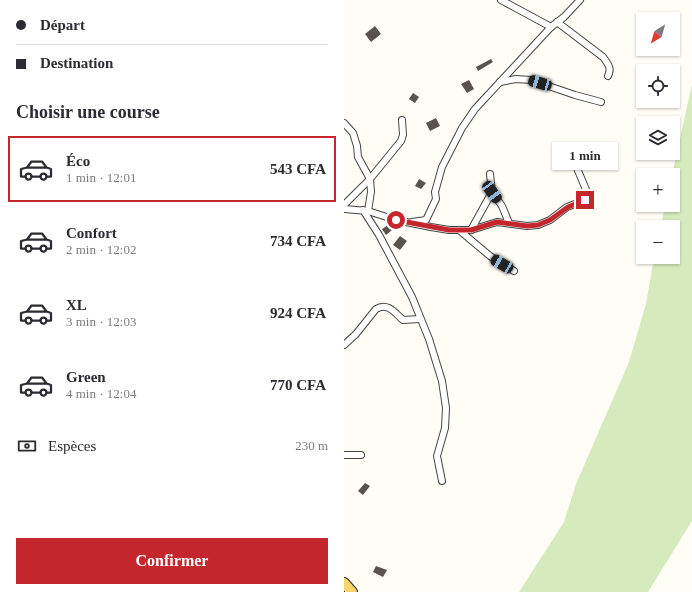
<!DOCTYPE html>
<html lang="fr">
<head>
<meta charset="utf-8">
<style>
  body { margin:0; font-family:"Times New Roman",serif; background:#f2f2f3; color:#2b2b33; height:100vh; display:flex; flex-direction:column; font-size:15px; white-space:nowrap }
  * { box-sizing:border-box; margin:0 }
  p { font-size:13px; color:#7c7c81 }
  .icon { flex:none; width:22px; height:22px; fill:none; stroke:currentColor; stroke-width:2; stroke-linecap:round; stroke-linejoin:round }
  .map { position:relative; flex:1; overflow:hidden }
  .drawer { display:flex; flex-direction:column; background:#fff; width:344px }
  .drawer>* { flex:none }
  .guide { display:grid; align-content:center; height:88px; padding:0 16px; background:#fff }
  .needle { width:26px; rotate:217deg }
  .controls { position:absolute; left:292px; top:12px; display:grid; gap:8px }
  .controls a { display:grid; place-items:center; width:44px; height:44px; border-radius:0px; background:#fff; box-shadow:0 1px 3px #0004; font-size:20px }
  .end { position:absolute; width:18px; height:18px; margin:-9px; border:5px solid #c4262e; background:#fff; box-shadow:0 0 0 2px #fff }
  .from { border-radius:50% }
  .bubble { position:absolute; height:28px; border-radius:0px; background:#fff; box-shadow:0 1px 3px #0004; font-size:13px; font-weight:600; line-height:28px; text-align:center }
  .car { position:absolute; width:12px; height:24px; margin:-12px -6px; border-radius:5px; box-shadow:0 0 3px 1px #0007; background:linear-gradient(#222 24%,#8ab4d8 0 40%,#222 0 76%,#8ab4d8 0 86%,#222 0) }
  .guide b { display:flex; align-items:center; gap:14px; height:38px; font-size:15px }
  .guide b+b { border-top:1px solid #e1e1e2 }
  .guide i { width:10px; height:10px; background:#2b2b33 }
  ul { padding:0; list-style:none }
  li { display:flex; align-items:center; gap:12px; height:66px; margin:0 8px 6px; padding:0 8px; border:2px solid transparent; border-radius:0px }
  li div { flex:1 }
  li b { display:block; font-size:15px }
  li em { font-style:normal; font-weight:600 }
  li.on { border-color:#c4262e }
  li>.icon { width:36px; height:36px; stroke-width:1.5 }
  h2 { padding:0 16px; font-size:18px; line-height:48px }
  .pay { display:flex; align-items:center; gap:10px; height:44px; padding:0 16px; font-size:15px }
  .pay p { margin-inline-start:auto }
  .primary-button { display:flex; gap:8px; margin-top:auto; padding:8px 16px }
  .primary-button a { flex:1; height:46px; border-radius:0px; background:#c4262e; color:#fff; font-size:16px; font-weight:600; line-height:46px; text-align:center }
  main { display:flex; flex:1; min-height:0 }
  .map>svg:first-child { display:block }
  .green { fill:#d5ebbd }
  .building { fill:#5a524d }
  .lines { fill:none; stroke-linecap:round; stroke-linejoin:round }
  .street-casing { stroke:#444; stroke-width:8 }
  .primary-casing { stroke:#222; stroke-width:12 }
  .street { stroke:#fff; stroke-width:6 }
  .primary { stroke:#f9d66b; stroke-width:10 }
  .route { stroke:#c4262e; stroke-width:5 }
</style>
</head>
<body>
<main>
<section class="drawer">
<div class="guide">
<b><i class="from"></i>Départ</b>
<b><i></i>Destination</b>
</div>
<h2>Choisir une course</h2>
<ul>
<li class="on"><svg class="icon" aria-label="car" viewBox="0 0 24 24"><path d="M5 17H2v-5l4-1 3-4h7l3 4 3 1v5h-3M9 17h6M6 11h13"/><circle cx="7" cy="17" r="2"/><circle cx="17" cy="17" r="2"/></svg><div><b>Éco</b><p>1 min · 12:01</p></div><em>543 CFA</em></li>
<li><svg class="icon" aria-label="car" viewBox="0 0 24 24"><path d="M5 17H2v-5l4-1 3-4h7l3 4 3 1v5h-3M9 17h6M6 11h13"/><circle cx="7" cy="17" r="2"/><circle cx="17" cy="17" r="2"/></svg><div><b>Confort</b><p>2 min · 12:02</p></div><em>734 CFA</em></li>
<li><svg class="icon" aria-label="car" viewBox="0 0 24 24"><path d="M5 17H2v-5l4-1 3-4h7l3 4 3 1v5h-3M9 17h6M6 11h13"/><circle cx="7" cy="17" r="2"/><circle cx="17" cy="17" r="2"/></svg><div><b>XL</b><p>3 min · 12:03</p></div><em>924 CFA</em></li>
<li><svg class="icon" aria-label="car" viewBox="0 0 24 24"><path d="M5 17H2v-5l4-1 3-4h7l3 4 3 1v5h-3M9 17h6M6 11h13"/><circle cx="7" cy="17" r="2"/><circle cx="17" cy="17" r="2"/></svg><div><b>Green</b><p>4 min · 12:04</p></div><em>770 CFA</em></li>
</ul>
<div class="pay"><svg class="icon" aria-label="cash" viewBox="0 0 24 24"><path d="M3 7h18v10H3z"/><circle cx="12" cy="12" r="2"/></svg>Espèces<p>230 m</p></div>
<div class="primary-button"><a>Confirmer</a></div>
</section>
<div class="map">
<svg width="348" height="592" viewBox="0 0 348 592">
  <rect width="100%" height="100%" fill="#fffdf5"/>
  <!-- green -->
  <polygon class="green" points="348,84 348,521 304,592 175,592 220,522 232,484 285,362 302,304 310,257 329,257 329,227 317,227 321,205 329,205 329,175 328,175"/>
  <!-- building -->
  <g class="building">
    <polygon points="31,26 37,34 27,42 21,34"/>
    <polygon points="147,59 149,62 134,71 132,67"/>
    <polygon points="125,80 130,89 123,93 117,84"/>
    <polygon points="69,93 75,97 71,103 65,99"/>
    <polygon points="92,118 96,126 86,131 82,123"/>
    <polygon points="75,179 82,183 77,189 71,186"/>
    <polygon points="44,225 48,230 42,235 38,229"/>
    <polygon points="56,236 63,241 56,250 49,245"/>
    <polygon points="21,483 26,486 19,495 14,491"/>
    <polygon points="32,566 43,570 39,577 29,572"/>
  </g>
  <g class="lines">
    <!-- street casing -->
    <g class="street-casing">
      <g id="street">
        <polyline points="157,0 207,27"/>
        <path d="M213 22 259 57C264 64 268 68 264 76"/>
        <polyline points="156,82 172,79 187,80 231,95 257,102"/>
        <polyline points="0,123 9,133 13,146 14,157 26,179 27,192 24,211"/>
        <polyline points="146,174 148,192 158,206 165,223"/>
        <polyline points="0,205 26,179 57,141 59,135 58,120"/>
        <polyline points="0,209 24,211 52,220 87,227 105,230 127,230 153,222 183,226 194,225 206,220 223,207 241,200 243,197 243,192 230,161"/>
        <polyline points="19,210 35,235 68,297 85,339 98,381 102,408 101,428 93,456 98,481"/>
        <polyline points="68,222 82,220 92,199 91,192 98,167 118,128 131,109 207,27 220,17 236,0"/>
        <polyline points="115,230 146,256 170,271"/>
        <polyline points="127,230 148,192"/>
        <path d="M0 345 12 334 32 309C44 302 51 313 59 320L76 319"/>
        <polyline points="0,455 17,455"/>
      </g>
    </g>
    <!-- primary casing -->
    <g class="primary-casing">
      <polyline id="primary" points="0,583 8,592"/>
    </g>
    <!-- street -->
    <use href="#street" class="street"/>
    <!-- primary -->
    <use href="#primary" class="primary"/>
  </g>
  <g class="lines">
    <!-- route -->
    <polyline class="route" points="52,220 105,230 127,230 153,222 183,226 194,225 206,220 224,207 241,200"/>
  </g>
</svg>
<div class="controls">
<a><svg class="needle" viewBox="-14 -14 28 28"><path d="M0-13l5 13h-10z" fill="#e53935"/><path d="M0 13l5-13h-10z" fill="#7c7c81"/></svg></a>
<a><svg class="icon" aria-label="locate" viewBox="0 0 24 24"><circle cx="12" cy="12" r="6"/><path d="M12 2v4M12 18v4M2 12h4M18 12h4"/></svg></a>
<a><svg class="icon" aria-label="layers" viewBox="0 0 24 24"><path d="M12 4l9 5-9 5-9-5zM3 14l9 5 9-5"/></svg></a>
<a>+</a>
<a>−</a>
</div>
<i class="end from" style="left:52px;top:220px"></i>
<i class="end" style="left:241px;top:200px"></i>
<div class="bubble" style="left:208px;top:142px;width:66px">1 min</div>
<i class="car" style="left:196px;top:83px;rotate:286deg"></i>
<i class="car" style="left:148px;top:192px;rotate:144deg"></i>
<i class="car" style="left:158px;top:264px;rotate:300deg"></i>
</div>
</main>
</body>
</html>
